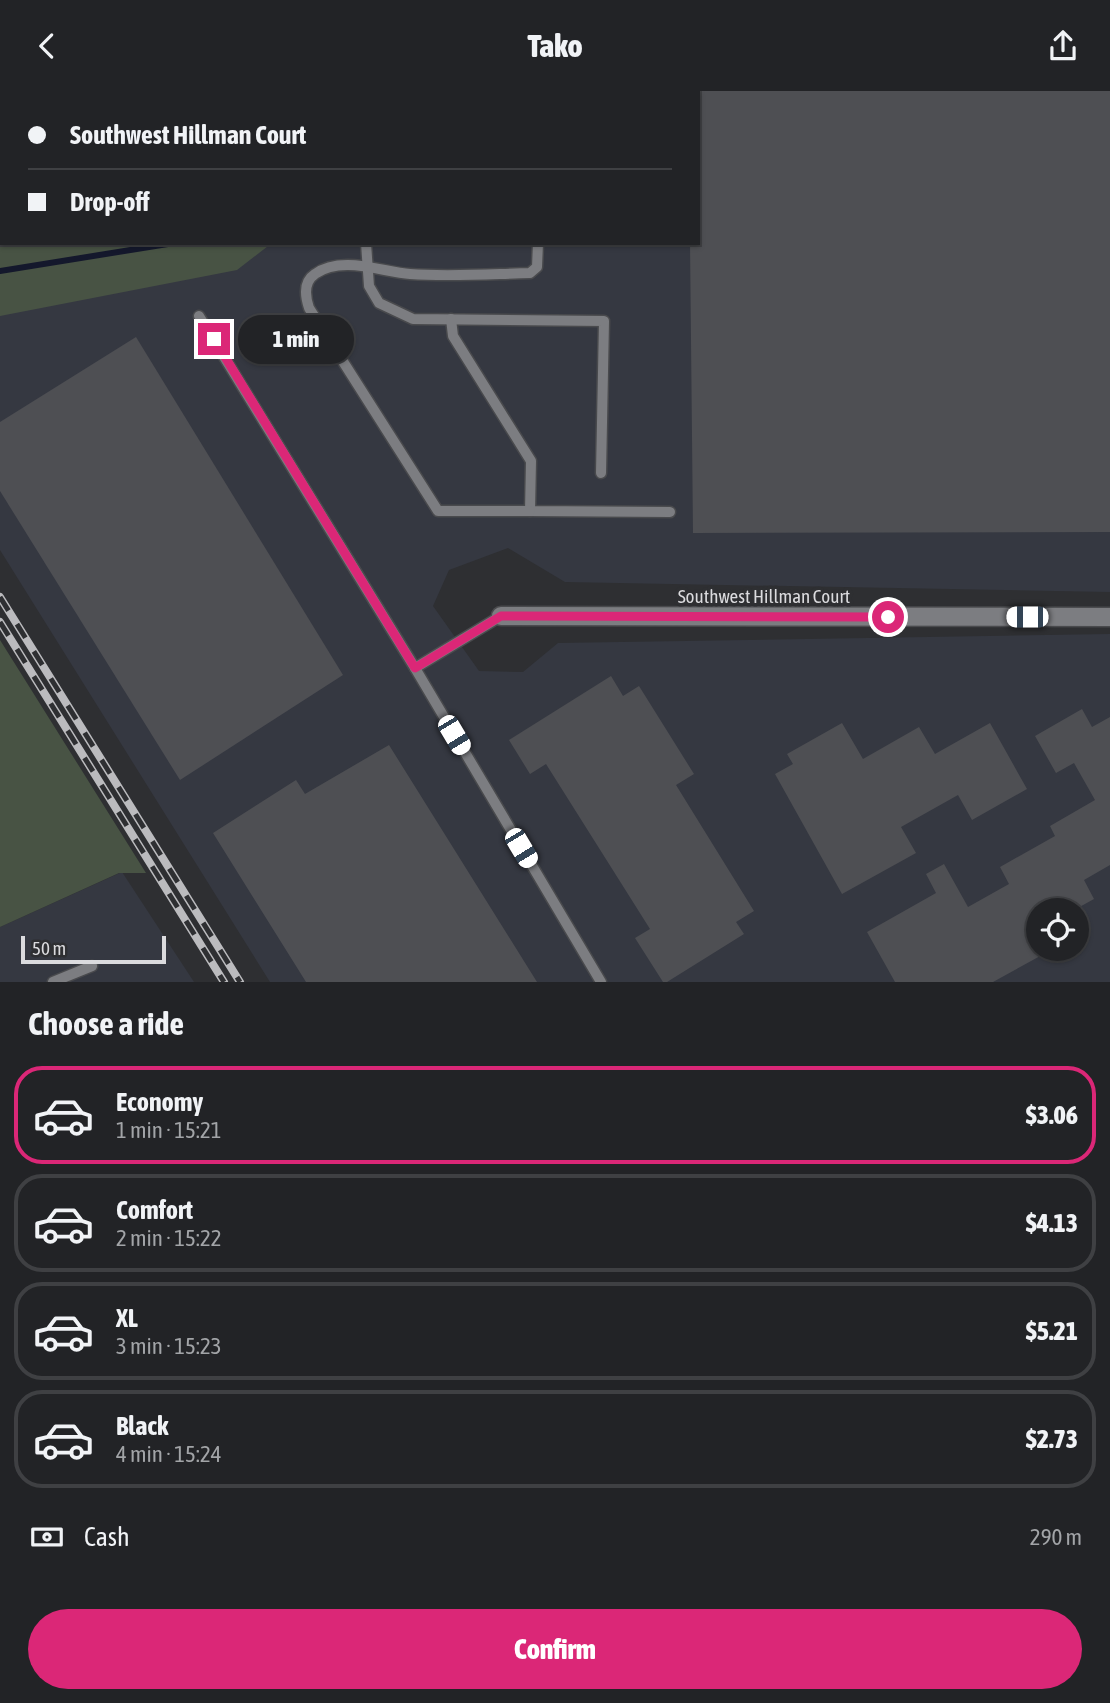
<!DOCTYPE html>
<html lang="en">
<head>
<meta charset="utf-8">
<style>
  body { margin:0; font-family:"Asap Condensed",sans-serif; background:#2e2f32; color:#f1f3f6; height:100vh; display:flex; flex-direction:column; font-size:26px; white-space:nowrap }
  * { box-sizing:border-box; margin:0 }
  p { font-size:23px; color:#a2a4a7 }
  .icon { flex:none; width:38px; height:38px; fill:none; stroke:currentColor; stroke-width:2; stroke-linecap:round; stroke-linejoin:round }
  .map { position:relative; height:891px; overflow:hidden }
  .sheet { display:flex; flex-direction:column; background:#222326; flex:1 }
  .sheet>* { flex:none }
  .guide { position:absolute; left:0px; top:0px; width:700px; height:154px; box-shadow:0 2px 5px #0004,0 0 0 2px #3f4043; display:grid; align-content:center; height:154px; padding:0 28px; background:#222326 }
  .tools { position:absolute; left:1026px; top:807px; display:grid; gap:14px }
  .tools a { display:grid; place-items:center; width:63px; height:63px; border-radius:50%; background:#222326; box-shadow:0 2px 5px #0004,0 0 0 2px #3f4043; font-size:35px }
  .scale { position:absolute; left:21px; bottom:18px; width:145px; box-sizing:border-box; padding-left:7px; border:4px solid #dbdbde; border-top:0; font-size:19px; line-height:24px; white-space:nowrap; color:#dbdbde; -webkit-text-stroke:5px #2e2f32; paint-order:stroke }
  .end { position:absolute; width:32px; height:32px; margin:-16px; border:9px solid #db2777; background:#fff; box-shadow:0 0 0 4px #fff }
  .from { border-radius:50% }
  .bubble { position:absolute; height:49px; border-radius:24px; background:#222326; box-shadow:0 2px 5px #0004,0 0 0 2px #3f4043; font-size:23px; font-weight:800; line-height:49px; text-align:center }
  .car { position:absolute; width:21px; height:42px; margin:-21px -10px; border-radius:9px; box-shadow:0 0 5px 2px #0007; background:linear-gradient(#fff 24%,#345 0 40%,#fff 0 76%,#345 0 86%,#fff 0) }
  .guide b { display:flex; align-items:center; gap:24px; height:66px; font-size:26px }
  .guide b+b { border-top:2px solid #3f4043 }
  .guide i { width:18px; height:18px; background:#f1f3f6 }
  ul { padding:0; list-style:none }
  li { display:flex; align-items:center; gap:21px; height:98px; margin:0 14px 10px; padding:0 14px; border:4px solid #3f4043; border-radius:28px }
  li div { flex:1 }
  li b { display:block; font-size:26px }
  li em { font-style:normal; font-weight:800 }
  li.active { border-color:#db2777 }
  li>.icon { width:63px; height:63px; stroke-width:1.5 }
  h2 { padding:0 28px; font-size:32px; line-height:84px }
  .pay { display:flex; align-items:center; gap:18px; height:77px; padding:0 28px; font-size:26px }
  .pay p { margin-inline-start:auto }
  .button { display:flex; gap:14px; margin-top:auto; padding:14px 28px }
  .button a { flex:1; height:80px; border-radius:42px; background:#db2777; color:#fff; font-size:28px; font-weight:800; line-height:80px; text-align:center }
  header { display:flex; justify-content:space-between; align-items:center; height:91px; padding:0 28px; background:#222326; font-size:32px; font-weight:800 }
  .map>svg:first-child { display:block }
  .built { fill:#353841; fill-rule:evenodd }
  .green { fill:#485344 }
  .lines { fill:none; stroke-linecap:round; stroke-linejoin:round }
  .stream { stroke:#14182c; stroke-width:6 }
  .building { fill:#4e4f53 }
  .service-casing { stroke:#494a4d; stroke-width:13 }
  .minor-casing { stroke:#494a4d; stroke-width:21 }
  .service { stroke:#7c7d81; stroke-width:10 }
  .minor { stroke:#7c7d81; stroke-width:18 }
  .rail-casing { stroke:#bbbbbe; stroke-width:8 }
  .rail { stroke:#2e2f32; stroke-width:5; stroke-dasharray:16; stroke-linecap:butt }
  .route { stroke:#db2777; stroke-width:9 }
  .labels { text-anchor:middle; stroke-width:7; stroke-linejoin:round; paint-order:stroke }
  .street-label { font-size:19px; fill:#dbdbde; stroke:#2e2f32 }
</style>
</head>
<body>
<header><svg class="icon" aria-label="back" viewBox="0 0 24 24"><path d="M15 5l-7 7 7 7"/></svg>Tako<svg class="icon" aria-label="share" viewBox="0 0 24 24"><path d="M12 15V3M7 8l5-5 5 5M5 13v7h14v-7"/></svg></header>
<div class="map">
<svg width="1110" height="891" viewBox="0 0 1110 891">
  <rect width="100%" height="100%" fill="#2e2f32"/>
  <!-- built -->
  <g class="built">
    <path d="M0 0H1110V501L565 491 508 457 449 479 433 515 479 580 523 581 558 552 1110 543V891H270L0 459ZM2 2H698V152H2ZM1038 819H1076V858H1038Z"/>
    <polygon points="122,781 194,891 0,891 0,836"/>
  </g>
  <!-- green -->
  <g class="green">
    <polygon points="153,0 387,0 151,2"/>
    <polygon points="0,41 2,152 272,152 237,179 0,225"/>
    <polygon points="0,549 146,782 119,782 0,836"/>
  </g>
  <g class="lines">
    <!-- stream -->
    <g class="stream">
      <polyline points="343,2 344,0"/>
      <polyline points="0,180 174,152"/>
    </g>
  </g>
  <!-- building -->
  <g class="building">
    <polygon points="698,0 1110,0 1110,441 693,442 690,152 698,152"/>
    <polygon points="136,246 343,584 180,689 0,400 0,331"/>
    <polygon points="611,585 623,605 639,595 694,683 676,694 754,820 736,831 744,843 667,891 663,891 635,847 650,838 546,673 530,683 509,649"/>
    <polygon points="1082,618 1092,636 1110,626 1110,774 1084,789 1094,808 1074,819 1038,819 1038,858 1053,858 993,891 895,891 867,841 936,802 926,783 944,773 968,816 1009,793 1000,776 1055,745 1050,735 1095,709 1074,672 1056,682 1035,645"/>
    <polygon points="842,632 863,668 919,636 935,663 990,632 1027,698 972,729 958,704 901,736 916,762 842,803 775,683 793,673 787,663"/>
    <polygon points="389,654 537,891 306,891 213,742 296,689 305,703"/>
  </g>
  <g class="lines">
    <!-- service casing -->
    <g class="service-casing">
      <g id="service">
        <polyline points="103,2 107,0"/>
        <polyline points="422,2 423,0"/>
        <polyline points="540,2 540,0"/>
        <polyline points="0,4 2,4"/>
        <polyline points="366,152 369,195 379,212 413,228 604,230 601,382"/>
        <polyline points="199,225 415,577"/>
        <polyline points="451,228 453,245 531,370 530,420 670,421"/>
        <path d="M530 420H438L309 217C305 205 303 191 315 183 342 164 382 181 410 183 450 186 490 183 530 182L537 176 538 152"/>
        <polyline points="501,525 415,577 601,891"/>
        <polyline points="53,891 92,875"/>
      </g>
    </g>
    <!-- minor casing -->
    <g class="minor-casing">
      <polyline id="minor" points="501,525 1110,526"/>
    </g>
    <!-- service -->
    <use href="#service" class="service"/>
    <!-- minor -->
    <use href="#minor" class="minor"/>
    <!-- rail casing -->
    <g class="rail-casing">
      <g id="rail">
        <polyline points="0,506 240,891"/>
        <polyline points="0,531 224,891"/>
      </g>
    </g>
    <!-- rail -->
    <use href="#rail" class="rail"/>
  </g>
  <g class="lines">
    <!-- route -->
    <polyline class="route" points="214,248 415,577 501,525 888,526"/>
  </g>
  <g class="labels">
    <!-- street labels -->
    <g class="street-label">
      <text x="764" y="512">Southwest Hillman Court</text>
    </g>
  </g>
</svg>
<div class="tools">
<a><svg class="icon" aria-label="locate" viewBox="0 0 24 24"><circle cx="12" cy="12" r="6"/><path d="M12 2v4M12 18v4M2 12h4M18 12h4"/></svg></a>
</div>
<div class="scale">50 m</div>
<i class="end from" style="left:888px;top:526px"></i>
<i class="end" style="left:214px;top:248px"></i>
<div class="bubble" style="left:238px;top:224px;width:116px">1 min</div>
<i class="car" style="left:1027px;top:526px;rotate:270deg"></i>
<i class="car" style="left:454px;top:644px;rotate:149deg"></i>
<i class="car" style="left:521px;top:757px;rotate:149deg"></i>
<div class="guide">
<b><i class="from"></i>Southwest Hillman Court</b>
<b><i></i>Drop-off</b>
</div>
</div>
<section class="sheet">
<h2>Choose a ride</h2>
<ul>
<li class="active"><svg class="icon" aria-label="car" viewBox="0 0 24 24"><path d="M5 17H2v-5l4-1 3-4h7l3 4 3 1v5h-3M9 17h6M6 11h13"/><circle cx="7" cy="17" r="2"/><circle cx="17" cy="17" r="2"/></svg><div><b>Economy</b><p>1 min · 15:21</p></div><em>$3.06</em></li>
<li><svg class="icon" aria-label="car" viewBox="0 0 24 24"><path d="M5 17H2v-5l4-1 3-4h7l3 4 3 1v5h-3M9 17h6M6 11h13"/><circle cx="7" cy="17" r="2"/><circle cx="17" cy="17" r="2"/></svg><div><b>Comfort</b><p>2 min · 15:22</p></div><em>$4.13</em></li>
<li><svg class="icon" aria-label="car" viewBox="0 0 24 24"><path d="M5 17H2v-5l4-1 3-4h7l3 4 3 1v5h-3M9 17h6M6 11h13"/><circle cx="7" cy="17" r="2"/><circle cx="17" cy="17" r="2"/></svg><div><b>XL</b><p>3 min · 15:23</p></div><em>$5.21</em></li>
<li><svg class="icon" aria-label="car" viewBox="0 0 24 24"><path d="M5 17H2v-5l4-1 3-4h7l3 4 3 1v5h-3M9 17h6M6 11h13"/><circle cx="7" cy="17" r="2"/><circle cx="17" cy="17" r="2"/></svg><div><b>Black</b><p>4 min · 15:24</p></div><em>$2.73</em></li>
</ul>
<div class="pay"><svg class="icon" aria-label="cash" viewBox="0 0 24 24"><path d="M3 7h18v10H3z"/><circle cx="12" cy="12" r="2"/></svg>Cash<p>290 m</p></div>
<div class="button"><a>Confirm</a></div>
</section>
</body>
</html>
